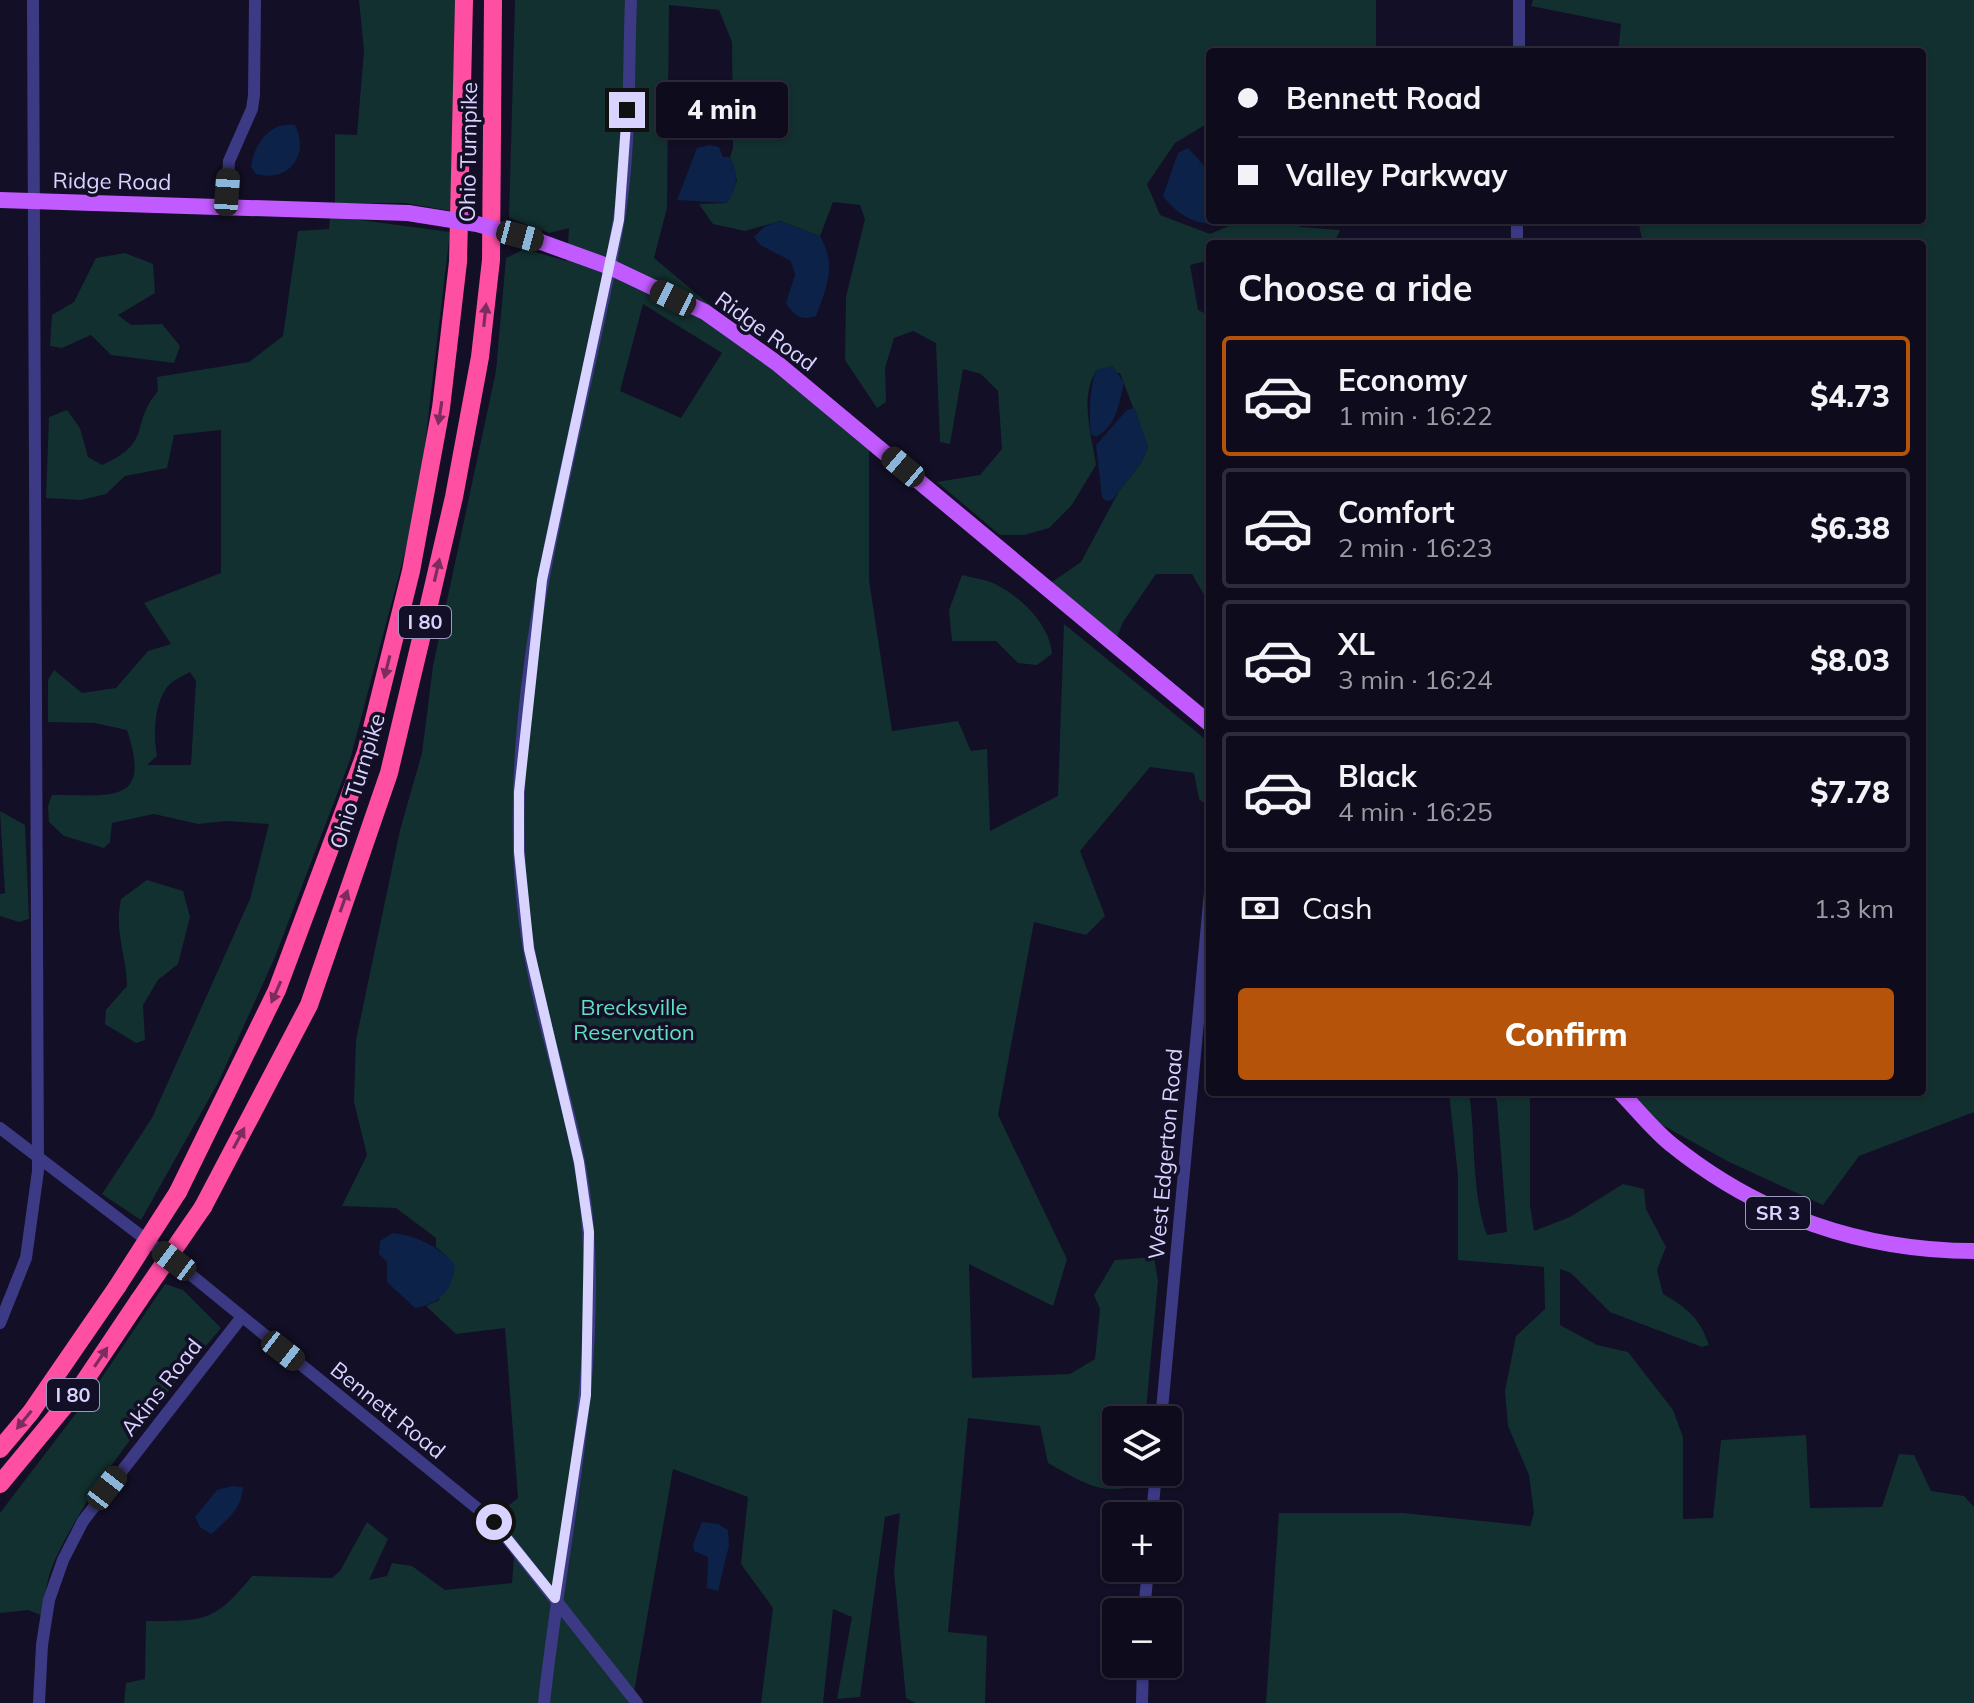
<!DOCTYPE html>
<html lang="en">
<head>
<meta charset="utf-8">
<style>
  body { margin:0; font-family:Mulish,sans-serif; background:#1c1929; color:#f1f3f6; height:100vh; display:flex; flex-direction:column; font-size:30px; white-space:nowrap }
  * { box-sizing:border-box; margin:0 }
  p { font-size:26px; color:#9b9ba3 }
  .icon { flex:none; width:44px; height:44px; fill:none; stroke:currentColor; stroke-width:2; stroke-linecap:round; stroke-linejoin:round }
  .map { position:relative; flex:1; overflow:hidden }
  .drawer { position:absolute; left:1206px; top:240px; width:720px; height:856px; display:flex; flex-direction:column; background:#0e0b1c; border-radius:8px; box-shadow:0 2px 6px #0004,0 0 0 2px #2e2b3b }
  .drawer>* { flex:none }
  .top-card { position:absolute; left:1206px; top:48px; width:720px; height:176px; border-radius:8px; box-shadow:0 2px 6px #0004,0 0 0 2px #2e2b3b; display:grid; align-content:center; height:176px; padding:0 32px; background:#0e0b1c }
  .controls { position:absolute; left:1102px; top:1406px; display:grid; gap:16px }
  .controls a { display:grid; place-items:center; width:80px; height:80px; border-radius:8px; background:#0e0b1c; box-shadow:0 2px 6px #0004,0 0 0 2px #2e2b3b; font-size:40px }
  .end { position:absolute; width:36px; height:36px; margin:-18px; border:10px solid #d9d4ff; background:#111; box-shadow:0 0 0 4px #111 }
  .from { border-radius:50% }
  .bubble { position:absolute; height:56px; border-radius:8px; background:#0e0b1c; box-shadow:0 2px 6px #0004,0 0 0 2px #2e2b3b; font-size:26px; font-weight:800; line-height:56px; text-align:center }
  .car { position:absolute; width:24px; height:48px; margin:-24px -12px; border-radius:10px; box-shadow:0 0 6px 2px #0007; background:linear-gradient(#222 24%,#8ab4d8 0 40%,#222 0 76%,#8ab4d8 0 86%,#222 0) }
  .top-card b { display:flex; align-items:center; gap:28px; height:76px; font-size:30px }
  .top-card b+b { border-top:2px solid #2e2b3b }
  .top-card i { width:20px; height:20px; background:#f1f3f6 }
  ul { padding:0; list-style:none }
  li { display:flex; align-items:center; gap:24px; height:120px; margin:0 16px 12px; padding:0 16px; border:4px solid #2e2b3b; border-radius:8px }
  li div { flex:1 }
  li b { display:block; font-size:30px }
  li em { font-style:normal; font-weight:800 }
  li.on { border-color:#b45309 }
  li>.icon { width:72px; height:72px; stroke-width:1.5 }
  h2 { padding:0 32px; font-size:36px; line-height:96px }
  .pay { display:flex; align-items:center; gap:20px; height:88px; padding:0 32px; font-size:30px }
  .pay p { margin-inline-start:auto }
  .button { display:flex; gap:16px; margin-top:auto; padding:16px 32px }
  .button a { flex:1; height:92px; border-radius:8px; background:#b45309; color:#fff; font-size:32px; font-weight:800; line-height:92px; text-align:center }
  .map>svg:first-child { display:block }
  .green { fill:#12302f; fill-rule:evenodd }
  .water { fill:#0c2248 }
  .lines { fill:none; stroke-linecap:round; stroke-linejoin:round }
  .minor { stroke:#3d3a85; stroke-width:12 }
  .major { stroke:#c25bff; stroke-width:16 }
  .highway { stroke:#ff4fa3; stroke-width:18 }
  .major-bridge { stroke:#c25bff; stroke-width:16 }
  .highway-bridge { stroke:#ff4fa3; stroke-width:18 }
  .oneway { fill:#7d2c5e }
  .route { stroke:#d9d4ff; stroke-width:10 }
  .labels { text-anchor:middle; stroke-width:7; stroke-linejoin:round; paint-order:stroke }
  .shield { fill:#130f26; stroke:#9e99be; stroke-width:2 }
  .shield-label { font-size:20px; font-weight:bold; fill:#d9d4ff }
  .street-label { font-size:22px; fill:#d9d4ff; stroke:#130f26 }
  .park-label { font-size:22px; fill:#5fe0c0; stroke:#130f26 }
</style>
</head>
<body>
<div class="map">
<svg width="1974" height="1703" viewBox="0 0 1974 1703">
  <rect width="100%" height="100%" fill="#130f26"/>
  <!-- green -->
  <g class="green">
    <polygon points="359,0 455,0 451,211 404,203 335,203 335,134 357,135 364,51"/>
    <path d="M515 0H1376V52H1210V122L1175 143 1147 184 1160 215 1210 234 1243 220H1287L1301 227 1340 230 1334 244H1210V260L1190 265 1198 310 1210 316V605L1192 574H1156L1123 622 1116 640 1049 584 1081 562 1119 491 1141 463 1148 447 1120 373 1098 369C1078 394 1092 436 1096 465L1071 506 1049 528 1024 535H1000L937 482 980 475 1002 449 998 391 981 374 963 369 950 444 940 442 936 343 913 331 894 338 885 368 886 402 877 408 845 360 846 297 865 219 860 205 833 202 820 236 780 221 745 231 713 224 699 204 727 203 737 181 730 157 733 148 732 42 719 10 669 5 667 208 654 258 869 439V580L892 731 958 721 971 751 987 749 990 831 1058 796 1064 624 1210 743V808L1199 799 1194 773 1150 767 1080 851 1105 916 1086 935 1034 922 998 1115 1067 1259 1053 1306 969 1264 972 1378 1070 1374 1095 1359 1100 1309 1094 1295 1115 1260 1154 1257 1158 1281 1145 1420H1116V1472H1138L1136 1485C1103 1498 1077 1479 1048 1463L1040 1426 968 1418 948 1632 987 1636 985 1703H915L906 1698 894 1572 900 1513 885 1517 860 1697 837 1699 852 1617 833 1609 823 1703H761L773 1608 741 1564 748 1497 673 1469 633 1698 637 1703H124L126 1683 145 1679 146 1621C204 1621 214 1623 252 1576L332 1578 340 1571 367 1522 388 1539 369 1580 387 1576 392 1563 412 1566 445 1590 512 1583 515 1543 495 1516 518 1498 505 1328 456 1334 426 1306 439 1300 448 1257 436 1247V1238L396 1208 342 1206 367 1155 354 1102 356 1040 400 830 422 753 433 666 496 371 506 258 524 249 567 261 569 228 549 233 509 218ZM643 304 722 353 681 418 620 391Z"/>
    <polygon points="1533,0 1974,0 1974,1112 1859,1156 1823,1205 1729,1162 1655,1121 1628,1092 1922,1092 1922,244 1643,244 1638,220 1922,220 1922,52 1618,52 1621,24 1531,6"/>
    <path d="M330 216 450 232 418 503 350 760 275 957 219 1081 141 1220 102 1194 152 1118 250 899 269 824 227 821 198 824 154 814 112 823 110 842 104 848 64 836 49 822 48 806 52 795C113 795 152 805 127 730L94 723 48 722V680L54 670 82 693 116 688 148 651 171 644 144 603 221 573V430L174 435 167 468 125 476 106 494 81 500 46 498 49 417 67 410 80 428 88 457 102 465C154 442 129 425 158 391L157 377 249 362 283 336 298 231 329 229ZM190 672 196 681 191 765H147L157 756C153 737 154 702 168 686 173 680 183 676 190 672Z"/>
    <polygon points="125,253 153,264 155,293 118,315 131,325 162,324 180,346 174,363 111,355 91,335 62,348 50,346 52,315 74,302 96,258"/>
    <path d="M962 575C972 578 984 579 993 583 1019 595 1050 624 1052 654L1037 665 1018 663 996 641H952L949 610Z"/>
    <polygon points="0,811 25,825 29,919 19,922 0,916 0,894 5,893"/>
    <path d="M147 880 183 891 190 917 178 964 158 980 143 1005 145 1040 136 1043 105 1024 106 1010 127 986C126 952 114 932 121 899Z"/>
    <path d="M1449 1092H1469C1476 1139 1471 1191 1487 1235L1507 1232 1497 1102 1493 1092H1530V1205L1534 1231 1570 1217 1623 1184 1644 1189 1646 1209 1666 1247 1657 1270 1663 1294C1687 1308 1700 1318 1709 1345L1702 1347 1610 1312 1571 1273 1560 1269V1325L1597 1345 1628 1352 1673 1410 1683 1437V1519L1713 1518 1721 1440 1806 1435 1810 1508 1882 1507 1899 1454 1914 1455 1931 1491 1964 1496 1974 1507V1703H1266L1279 1513H1403L1530 1526 1534 1513 1529 1475 1508 1426 1505 1391 1516 1336 1545 1309 1544 1267 1458 1260V1176Z"/>
    <path d="M165 1284 183 1290 221 1328C164 1396 91 1481 54 1562 47 1577 45 1598 41 1615L28 1610 0 1613V1513L90 1395Z"/>
  </g>
  <!-- water -->
  <g class="water">
    <path d="M284 125H295C310 155 289 183 256 174L251 167C253 148 266 128 284 125Z"/>
    <path d="M709 145 719 147 723 157H730C739 172 738 189 727 203L677 200 697 148Z"/>
    <path d="M1188 148 1210 172V220H1234C1207 231 1180 219 1163 196L1178 153Z"/>
    <path d="M779 221 820 236C837 266 827 286 816 316 801 321 795 316 786 303L795 275 791 261 760 245 754 237 764 227Z"/>
    <path d="M1113 366 1124 383C1118 405 1118 424 1096 437L1091 434C1089 419 1089 381 1098 369Z"/>
    <polygon points="1135,408 1148,447 1141,463 1112,500 1106,501 1102,497 1096,445 1127,410"/>
    <path d="M393 1233C417 1236 439 1246 455 1265 453 1289 440 1304 415 1308L387 1282V1262L379 1254 380 1241Z"/>
    <path d="M232 1486 243 1487C242 1509 227 1520 211 1534L200 1527 195 1517 217 1490Z"/>
    <polygon points="702,1522 718,1524 728,1530 729,1545 718,1591 707,1588 708,1557 694,1551 693,1544"/>
  </g>
  <g class="lines">
    <!-- minor -->
    <g class="minor">
      <polyline points="1519,52 1519,0"/>
      <polyline points="227,205 229,161 252,109 254,95 255,0"/>
      <polyline points="1517,244 1517,220"/>
      <polyline points="0,1128 174,1261 494,1522 637,1703"/>
      <polyline points="0,1323 26,1258 38,1171 33,0"/>
      <polyline points="1161,1420 1210,892"/>
      <polyline points="1152,1516 1156,1472"/>
      <polyline points="1144,1612 1148,1568"/>
      <polyline points="39,1703 42,1645 49,1600 63,1560 83,1521 241,1318"/>
      <path d="M544 1703C561 1545 599 1389 588 1230 583 1146 554 1066 536 985 522 923 517 858 519 795 524 600 584 415 618 225 631 151 628 74 631 0"/>
      <polyline points="1142,1703 1143,1664"/>
    </g>
    <!-- major -->
    <g class="major">
      <polyline points="0,200 408,213"/>
      <polyline points="541,242 610,267 705,312 778,364 1210,724"/>
      <path d="M1620 1092C1637 1109 1653 1130 1672 1145 1759 1215 1862 1251 1974 1251"/>
    </g>
    <!-- highway -->
    <g class="highway">
      <polyline points="178,1192 277,990 366,752 411,571 441,408 458,262 464,0"/>
      <polyline points="203,1207 309,1005 389,773 425,622 454,497 480,357 491,260 493,0"/>
      <polyline points="0,1449 31,1412 117,1287"/>
      <polyline points="0,1484 82,1385 139,1300"/>
    </g>
    <!-- major-bridge -->
    <polyline class="major-bridge" points="408,213 477,224 541,242"/>
    <!-- highway-bridge -->
    <g class="highway-bridge">
      <polyline points="117,1287 178,1192"/>
      <polyline points="139,1300 203,1207"/>
    </g>
  </g>
  <!-- one-way arrows -->
  <defs><path id="oneway-solid" d="M-6-.8H1V-3.2L6.5 0L1 3.2V.8H-6Z" transform="scale(2)"/></defs>
  <g class="oneway">
    <use href="#oneway-solid" transform="translate(485 315) rotate(-84)"/>
    <use href="#oneway-solid" transform="translate(440 413) rotate(99)"/>
    <use href="#oneway-solid" transform="translate(437 570) rotate(-77)"/>
    <use href="#oneway-solid" transform="translate(387 667) rotate(104)"/>
    <use href="#oneway-solid" transform="translate(344 901) rotate(-71)"/>
    <use href="#oneway-solid" transform="translate(276 992) rotate(114)"/>
    <use href="#oneway-solid" transform="translate(239 1138) rotate(-62)"/>
    <use href="#oneway-solid" transform="translate(101 1357) rotate(-56)"/>
    <use href="#oneway-solid" transform="translate(24 1420) rotate(129)"/>
  </g>
  <g class="lines">
    <!-- route -->
    <polyline class="route" points="494,1522 555,1598 586,1395 589,1232 579,1162 529,949 519,852 519,792 542,580 619,220 627,110"/>
  </g>
  <g class="labels">
    <!-- shield labels -->
    <g class="shield">
      <rect x="399" y="606" width="52" height="32" rx="6"/>
      <rect x="1746" y="1197" width="64" height="32" rx="6"/>
      <rect x="47" y="1379" width="52" height="32" rx="6"/>
    </g>
    <g class="shield-label">
      <text x="425" y="629">I 80</text>
      <text x="1778" y="1220">SR 3</text>
      <text x="73" y="1402">I 80</text>
    </g>
    <!-- street labels -->
    <g class="street-label">
      <text transform="translate(468 152) rotate(-89)" y="8">Ohio Turnpike</text>
      <text transform="translate(112 181) rotate(1)" y="8">Ridge Road</text>
      <text transform="translate(766 331) rotate(36)" y="8">Ridge Road</text>
      <text transform="translate(357 781) rotate(-73)" y="8">Ohio Turnpike</text>
      <text transform="translate(1165 1154) rotate(-85)" y="8">West Edgerton Road</text>
      <text transform="translate(161 1387) rotate(-52)" y="8">Akins Road</text>
      <text transform="translate(388 1410) rotate(39)" y="8">Bennett Road</text>
    </g>
    <!-- park labels -->
    <g class="park-label">
      <text x="634" y="1015">Brecksville<tspan x="634" dy="25">Reservation</tspan></text>
    </g>
  </g>
</svg>
<div class="controls">
<a><svg class="icon" aria-label="layers" viewBox="0 0 24 24"><path d="M12 4l9 5-9 5-9-5zM3 14l9 5 9-5"/></svg></a>
<a>+</a>
<a>−</a>
</div>
<i class="end from" style="left:494px;top:1522px"></i>
<i class="end" style="left:627px;top:110px"></i>
<div class="bubble" style="left:656px;top:82px;width:132px">4 min</div>
<i class="car" style="left:227px;top:192px;rotate:4deg"></i>
<i class="car" style="left:520px;top:236px;rotate:105deg"></i>
<i class="car" style="left:673px;top:298px;rotate:296deg"></i>
<i class="car" style="left:903px;top:467px;rotate:310deg"></i>
<i class="car" style="left:174px;top:1261px;rotate:307deg"></i>
<i class="car" style="left:283px;top:1351px;rotate:128deg"></i>
<i class="car" style="left:107px;top:1488px;rotate:38deg"></i>
<div class="top-card">
<b><i class="from"></i>Bennett Road</b>
<b><i></i>Valley Parkway</b>
</div>
<section class="drawer">
<h2>Choose a ride</h2>
<ul>
<li class="on"><svg class="icon" aria-label="car" viewBox="0 0 24 24"><path d="M5 17H2v-5l4-1 3-4h7l3 4 3 1v5h-3M9 17h6M6 11h13"/><circle cx="7" cy="17" r="2"/><circle cx="17" cy="17" r="2"/></svg><div><b>Economy</b><p>1 min · 16:22</p></div><em>$4.73</em></li>
<li><svg class="icon" aria-label="car" viewBox="0 0 24 24"><path d="M5 17H2v-5l4-1 3-4h7l3 4 3 1v5h-3M9 17h6M6 11h13"/><circle cx="7" cy="17" r="2"/><circle cx="17" cy="17" r="2"/></svg><div><b>Comfort</b><p>2 min · 16:23</p></div><em>$6.38</em></li>
<li><svg class="icon" aria-label="car" viewBox="0 0 24 24"><path d="M5 17H2v-5l4-1 3-4h7l3 4 3 1v5h-3M9 17h6M6 11h13"/><circle cx="7" cy="17" r="2"/><circle cx="17" cy="17" r="2"/></svg><div><b>XL</b><p>3 min · 16:24</p></div><em>$8.03</em></li>
<li><svg class="icon" aria-label="car" viewBox="0 0 24 24"><path d="M5 17H2v-5l4-1 3-4h7l3 4 3 1v5h-3M9 17h6M6 11h13"/><circle cx="7" cy="17" r="2"/><circle cx="17" cy="17" r="2"/></svg><div><b>Black</b><p>4 min · 16:25</p></div><em>$7.78</em></li>
</ul>
<div class="pay"><svg class="icon" aria-label="cash" viewBox="0 0 24 24"><path d="M3 7h18v10H3z"/><circle cx="12" cy="12" r="2"/></svg>Cash<p>1.3 km</p></div>
<div class="button"><a>Confirm</a></div>
</section>
</div>
</body>
</html>
